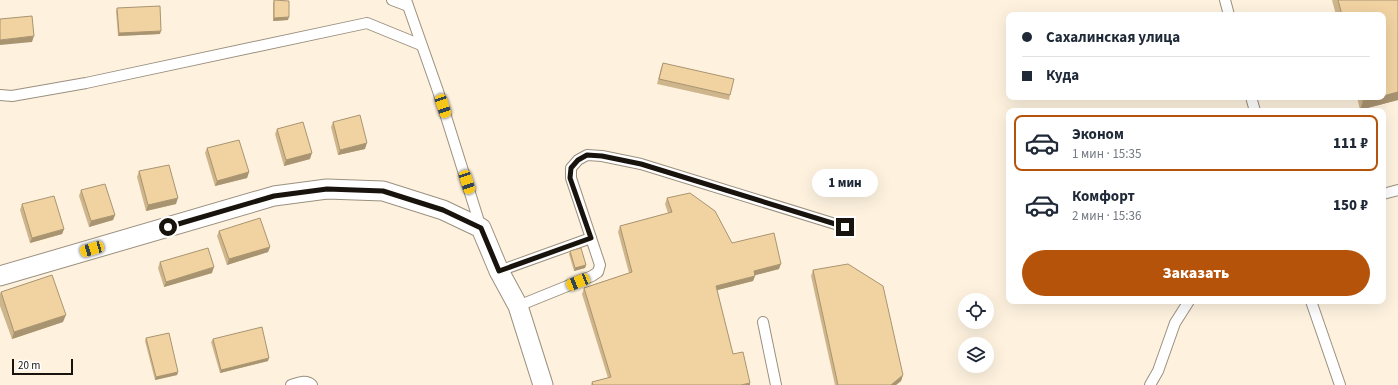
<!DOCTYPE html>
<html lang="ru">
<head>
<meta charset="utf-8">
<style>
  body { margin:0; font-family:"Source Sans 3",sans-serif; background:#f6f6f7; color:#1f2937; height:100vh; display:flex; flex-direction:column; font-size:15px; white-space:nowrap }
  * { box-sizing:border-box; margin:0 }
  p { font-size:13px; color:#747a83 }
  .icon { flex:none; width:22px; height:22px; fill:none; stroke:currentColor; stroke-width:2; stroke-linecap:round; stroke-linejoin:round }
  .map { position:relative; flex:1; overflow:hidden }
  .panel { position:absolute; left:1006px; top:108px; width:380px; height:196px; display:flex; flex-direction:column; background:#fff; border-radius:8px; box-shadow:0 4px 16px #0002 }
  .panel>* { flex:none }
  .banner { position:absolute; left:1006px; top:12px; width:380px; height:88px; border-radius:8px; box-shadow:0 4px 16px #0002; display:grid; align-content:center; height:88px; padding:0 16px; background:#fff }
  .fabs { position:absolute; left:958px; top:293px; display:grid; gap:8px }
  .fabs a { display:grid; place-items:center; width:36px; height:36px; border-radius:50%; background:#fff; box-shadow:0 4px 16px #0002; font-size:20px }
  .scale { position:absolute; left:12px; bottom:10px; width:61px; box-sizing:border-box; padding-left:4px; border:2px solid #18140d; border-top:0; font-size:11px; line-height:14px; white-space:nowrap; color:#18140d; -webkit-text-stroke:3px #fff; paint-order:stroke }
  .end { position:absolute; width:18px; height:18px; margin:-9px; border:5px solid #18140d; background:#fff; box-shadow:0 0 0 2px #fff }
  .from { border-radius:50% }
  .bubble { position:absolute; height:28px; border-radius:14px; background:#fff; box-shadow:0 4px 16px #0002; font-size:13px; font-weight:800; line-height:28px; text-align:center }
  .car { position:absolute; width:12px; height:24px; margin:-12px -6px; border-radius:5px; box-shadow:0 0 3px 1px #0007; background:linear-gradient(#f5c518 24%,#345 0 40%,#f5c518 0 76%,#345 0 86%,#f5c518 0) }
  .banner b { display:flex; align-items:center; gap:14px; height:38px; font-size:15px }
  .banner b+b { border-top:1px solid #e0e1e3 }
  .banner i { width:10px; height:10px; background:#1f2937 }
  ul { padding:7px 0 0; list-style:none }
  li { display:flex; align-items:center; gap:12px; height:56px; margin:0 8px 6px; padding:0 8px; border:2px solid transparent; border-radius:8px }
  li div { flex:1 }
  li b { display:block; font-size:15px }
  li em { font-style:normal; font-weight:800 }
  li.active { border-color:#b45309 }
  li>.icon { width:36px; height:36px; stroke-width:1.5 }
  .action { display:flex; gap:8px; margin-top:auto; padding:8px 16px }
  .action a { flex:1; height:46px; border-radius:24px; background:#b45309; color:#fff; font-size:16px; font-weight:800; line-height:46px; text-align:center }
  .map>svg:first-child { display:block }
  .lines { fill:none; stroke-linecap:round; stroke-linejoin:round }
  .service-casing { stroke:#9b907f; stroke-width:12 }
  .minor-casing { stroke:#9b907f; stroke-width:21 }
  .service { stroke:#fff; stroke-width:10 }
  .minor { stroke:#fff; stroke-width:19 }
  .wall { fill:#cfb58b }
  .shaded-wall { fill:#a99471 }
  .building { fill:#f1d3a2; stroke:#a99471 }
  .route { stroke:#18140d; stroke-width:5 }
</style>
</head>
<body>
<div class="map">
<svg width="1398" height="385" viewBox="0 0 1398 385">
  <rect width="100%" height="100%" fill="#fef2df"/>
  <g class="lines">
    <!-- service casing -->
    <g class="service-casing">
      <g id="service">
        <polyline points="392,0 408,6"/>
        <polyline points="406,0 438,91 481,228"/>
        <polyline points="1225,0 1229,15"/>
        <polyline points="0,95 12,96 86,83 367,23 421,45"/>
        <polyline points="1251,97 1255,111"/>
        <polyline points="1383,194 1398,190"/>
        <polyline points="499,271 591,238"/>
        <polyline points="1311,301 1340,385"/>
        <polyline points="518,306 592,276 598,272 600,265 571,178 571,168 578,160 587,155 602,156 641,164 845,227"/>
        <polyline points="763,322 776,385"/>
        <path d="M291 385C298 383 306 379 312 385"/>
        <polyline points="1150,385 1158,371 1175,323 1189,301"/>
      </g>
    </g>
    <!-- minor casing -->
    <g class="minor-casing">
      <polyline id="minor" points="0,276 274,196 327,189 383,191 443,210 481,228 499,271 518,306 543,385"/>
    </g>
    <!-- service -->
    <use href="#service" class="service"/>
    <!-- minor -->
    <use href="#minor" class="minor"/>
  </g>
  <!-- wall -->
  <g class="wall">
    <polygon points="274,0 288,20 273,21 273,3"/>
    <polygon points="1332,0 1398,0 1398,100 1360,110 1357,97 1383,97 1383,15 1336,15"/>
    <polygon points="117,8 160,34 118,36 116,11"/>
    <polygon points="663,63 730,95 729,100 657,84 661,68"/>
    <polygon points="333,122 365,149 338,155 331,127"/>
    <polygon points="277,129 310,159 284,166 275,134"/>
    <polygon points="207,148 249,172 247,178 215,186 205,153"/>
    <polygon points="139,171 176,204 146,211 137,177"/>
    <polygon points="81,190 115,215 113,220 89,227 79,196"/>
    <polygon points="667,198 732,243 779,269 755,275 753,281 717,290 733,354 750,385 591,385 592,382 608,378 582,294 584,288 629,273 618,232 620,226 668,213 665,204"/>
    <polygon points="22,204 64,229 62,234 30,243 20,210"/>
    <polygon points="219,231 270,247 268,252 227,265 217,236"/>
    <polygon points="570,251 586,265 585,268 574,271 569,254"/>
    <polygon points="160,262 212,273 164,287 158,268"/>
    <polygon points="813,270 903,375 901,381 896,385 835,385 811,276"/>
    <polygon points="1,292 63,322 12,339 0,306 0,294"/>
    <polygon points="146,338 178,372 177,375 155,380 145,341"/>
    <polygon points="213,339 268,361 220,373 211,342"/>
  </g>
  <!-- shaded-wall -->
  <g class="shaded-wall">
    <polygon points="289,17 288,20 273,21 274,18"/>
    <polygon points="161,31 160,34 118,36 119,33"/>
    <polygon points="34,36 32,42 0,45 0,40"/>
    <polygon points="1398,92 1398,100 1360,110 1363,101 1377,97 1383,97 1383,96"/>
    <polygon points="367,143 365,149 338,155 340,150"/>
    <polygon points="312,153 310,159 284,166 286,160"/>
    <polygon points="249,172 247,178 215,186 217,181"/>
    <polygon points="178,198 176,204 146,211 148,205"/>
    <polygon points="115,215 113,220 89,227 91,221"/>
    <polygon points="64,229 62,234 30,243 32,238"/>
    <polygon points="270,247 268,252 227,265 229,259"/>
    <polygon points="781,264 779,269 752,276 754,271"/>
    <polygon points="586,265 585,268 574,271 575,268"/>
    <polygon points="214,267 212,273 164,287 166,282"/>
    <polygon points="755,276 753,281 714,291 716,286"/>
    <polygon points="66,315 63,322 12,339 14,332"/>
    <polygon points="269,358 268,361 220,373 221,370"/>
    <polygon points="178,372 177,375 155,380 156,377"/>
    <polygon points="903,375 901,381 896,385 891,385"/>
    <polygon points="750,383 750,385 741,385"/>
  </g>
  <!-- building -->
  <g class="building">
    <polygon points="274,0 289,1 289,17 274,18"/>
    <polygon points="1338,0 1398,0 1398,92 1383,96 1383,15 1342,15"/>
    <polygon points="160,6 161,31 119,33 117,8"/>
    <polygon points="32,16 34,36 0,40 0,19"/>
    <polygon points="663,63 734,79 730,95 659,79"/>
    <polygon points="1362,97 1377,97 1363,101"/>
    <polygon points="360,115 367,143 340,150 333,122"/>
    <polygon points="303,122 312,153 286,160 277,129"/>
    <polygon points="239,140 249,172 217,181 207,148"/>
    <polygon points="169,165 178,198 148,205 139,171"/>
    <polygon points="105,184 115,215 91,221 81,190"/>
    <polygon points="690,193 715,211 732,243 774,233 781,264 754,271 755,276 716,286 733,354 743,352 750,383 741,385 593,385 592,382 611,377 584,288 632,272 620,226 672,212 667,198"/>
    <polygon points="54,196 64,229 32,238 22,204"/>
    <polygon points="260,218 270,247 229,259 219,231"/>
    <polygon points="208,248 214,267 166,282 160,262"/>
    <polygon points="581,248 586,265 575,268 570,251"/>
    <polygon points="848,264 883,286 903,375 891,385 838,385 813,270"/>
    <polygon points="52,275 66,315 14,332 1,292"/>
    <polygon points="262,327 269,358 221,370 213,339"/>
    <polygon points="169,333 178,372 156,377 146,338"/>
  </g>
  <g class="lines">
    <!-- route -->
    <polyline class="route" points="168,227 274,196 327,189 383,191 443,210 481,228 499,271 591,238 570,178 571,168 578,160 587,155 602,156 641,164 845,227"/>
  </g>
</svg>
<div class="fabs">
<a><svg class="icon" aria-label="locate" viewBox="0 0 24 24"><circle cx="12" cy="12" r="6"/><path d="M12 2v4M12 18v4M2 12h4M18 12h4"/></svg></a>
<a><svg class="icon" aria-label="layers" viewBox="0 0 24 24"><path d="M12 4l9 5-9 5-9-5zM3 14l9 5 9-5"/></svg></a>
</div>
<div class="scale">20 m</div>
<i class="end from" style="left:168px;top:227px"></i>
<i class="end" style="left:845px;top:227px"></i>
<div class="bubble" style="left:812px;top:169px;width:66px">1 мин</div>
<i class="car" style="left:443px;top:106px;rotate:162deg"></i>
<i class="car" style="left:467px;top:182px;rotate:162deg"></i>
<i class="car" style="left:92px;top:249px;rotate:254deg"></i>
<i class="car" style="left:578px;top:282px;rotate:248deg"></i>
<div class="banner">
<b><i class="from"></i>Сахалинская улица</b>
<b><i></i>Куда</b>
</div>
<section class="panel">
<ul>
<li class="active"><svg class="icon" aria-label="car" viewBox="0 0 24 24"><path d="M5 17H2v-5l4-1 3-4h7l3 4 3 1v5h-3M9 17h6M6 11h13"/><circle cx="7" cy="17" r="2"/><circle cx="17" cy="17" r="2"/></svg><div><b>Эконом</b><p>1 мин · 15:35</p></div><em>111 ₽</em></li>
<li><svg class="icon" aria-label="car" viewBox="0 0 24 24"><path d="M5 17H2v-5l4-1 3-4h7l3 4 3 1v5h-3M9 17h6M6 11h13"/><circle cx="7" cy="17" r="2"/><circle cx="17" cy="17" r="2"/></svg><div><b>Комфорт</b><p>2 мин · 15:36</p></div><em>150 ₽</em></li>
</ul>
<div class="action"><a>Заказать</a></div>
</section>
</div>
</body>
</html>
